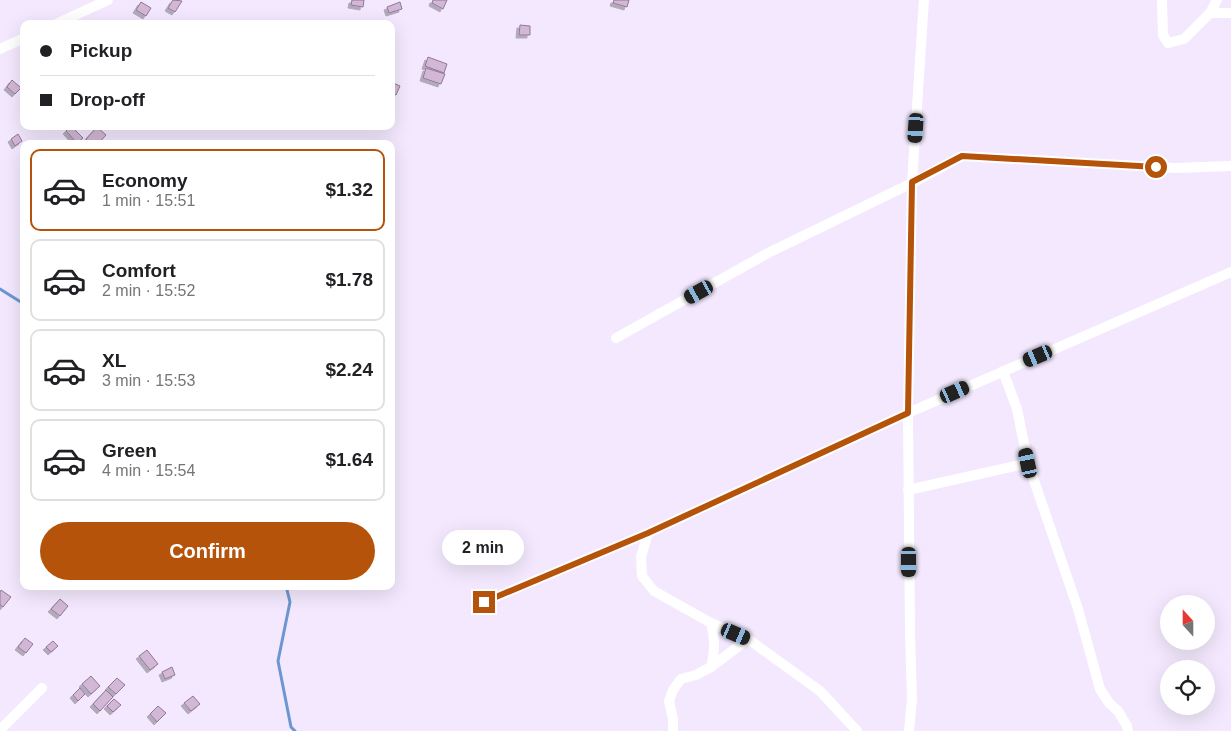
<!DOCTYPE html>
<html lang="en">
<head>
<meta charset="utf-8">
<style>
  body { margin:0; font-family:Helvetica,sans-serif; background:#f6f6f6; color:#202124; height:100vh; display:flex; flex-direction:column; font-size:19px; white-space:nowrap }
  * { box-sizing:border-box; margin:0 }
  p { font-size:16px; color:#757577 }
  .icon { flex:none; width:28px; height:28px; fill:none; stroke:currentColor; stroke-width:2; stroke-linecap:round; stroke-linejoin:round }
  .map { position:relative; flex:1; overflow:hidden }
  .drawer { position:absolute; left:20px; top:140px; width:375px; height:450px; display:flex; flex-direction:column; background:#fff; border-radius:10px; box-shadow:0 5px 20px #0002 }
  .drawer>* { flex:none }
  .guide { position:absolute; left:20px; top:20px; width:375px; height:110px; border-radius:10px; box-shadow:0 5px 20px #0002; display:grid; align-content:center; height:110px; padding:0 20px; background:#fff }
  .needle { width:32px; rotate:339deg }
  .tools { position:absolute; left:1160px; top:595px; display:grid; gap:10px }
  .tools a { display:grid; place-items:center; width:55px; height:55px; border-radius:50%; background:#fff; box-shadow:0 5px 20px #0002; font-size:25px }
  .end { position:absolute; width:22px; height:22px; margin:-11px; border:6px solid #b45309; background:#fff; box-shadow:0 0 0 2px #fff }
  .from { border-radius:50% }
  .bubble { position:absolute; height:35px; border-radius:18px; background:#fff; box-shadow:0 5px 20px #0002; font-size:16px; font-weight:700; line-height:35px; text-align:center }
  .car { position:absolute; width:15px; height:30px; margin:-15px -8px; border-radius:6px; box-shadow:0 0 4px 1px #0007; background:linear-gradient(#222 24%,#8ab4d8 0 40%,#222 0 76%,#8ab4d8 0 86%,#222 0) }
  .guide b { display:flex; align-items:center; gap:18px; height:48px; font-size:19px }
  .guide b+b { border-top:1px solid #e0e0e0 }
  .guide i { width:12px; height:12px; background:#202124 }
  ul { padding:9px 0 0; list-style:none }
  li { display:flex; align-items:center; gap:15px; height:82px; margin:0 10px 8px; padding:0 10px; border:2px solid #e0e0e0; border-radius:10px }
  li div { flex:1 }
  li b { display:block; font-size:19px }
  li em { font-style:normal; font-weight:700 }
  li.selected { border-color:#b45309 }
  li>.icon { width:45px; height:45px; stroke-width:1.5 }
  .primary-button { display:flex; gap:10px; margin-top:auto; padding:10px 20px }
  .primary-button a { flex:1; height:58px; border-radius:30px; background:#b45309; color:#fff; font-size:20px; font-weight:700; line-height:58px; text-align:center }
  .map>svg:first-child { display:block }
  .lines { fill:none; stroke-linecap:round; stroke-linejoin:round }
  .stream { stroke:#6d96d1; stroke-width:3 }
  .building { fill:#d2b8d6; stroke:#907894; filter:url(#shadow) }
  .street { stroke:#fff; stroke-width:10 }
  .route { stroke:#b45309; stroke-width:6 }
</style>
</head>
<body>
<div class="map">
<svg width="1231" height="731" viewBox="0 0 1231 731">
  <defs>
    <filter id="shadow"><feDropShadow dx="-3" dy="3" stdDeviation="0" flood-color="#0004"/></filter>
  </defs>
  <rect width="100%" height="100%" fill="#f3e8fd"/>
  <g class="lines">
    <!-- stream -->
    <g class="stream">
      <polyline points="0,289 24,304"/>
      <polyline points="286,586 290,602 278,661 291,727 295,731"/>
    </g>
  </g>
  <!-- building -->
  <g class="building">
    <polygon points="173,0 182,1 175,12 168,8"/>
    <polygon points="352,0 364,0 363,7 351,5"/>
    <polygon points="433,0 447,0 443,9 432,3"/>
    <polygon points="614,0 629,0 627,7 613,3"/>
    <polygon points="141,2 151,8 146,16 136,10"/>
    <polygon points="400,2 402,9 389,13 387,7"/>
    <polygon points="520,25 530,26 530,35 519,35"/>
    <polygon points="428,57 447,64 444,73 425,66"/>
    <polygon points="426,68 445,74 441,84 423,78"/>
    <polygon points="12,80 21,88 15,94 7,87"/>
    <polygon points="391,82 400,86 396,95 391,93"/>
    <polygon points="71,126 83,138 77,143 66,131"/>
    <polygon points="97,127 106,135 98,144 91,144 86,139"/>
    <polygon points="18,134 22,141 15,146 11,139"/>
    <polygon points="1,590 11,597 3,607 0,605 0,592"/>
    <polygon points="60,599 68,606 60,616 51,609"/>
    <polygon points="25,638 33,644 26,653 18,647"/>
    <polygon points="53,641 58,646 51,652 46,647"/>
    <polygon points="147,650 158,664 150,670 139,656"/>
    <polygon points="172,667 175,675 165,679 162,672"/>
    <polygon points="91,676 100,686 91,694 82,684"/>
    <polygon points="117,678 125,685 116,694 108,687"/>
    <polygon points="80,688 85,694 78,701 73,695"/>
    <polygon points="106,690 113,697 100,711 93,704"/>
    <polygon points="193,696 200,704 191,711 184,703"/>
    <polygon points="114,699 121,705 113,712 107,706"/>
    <polygon points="158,706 166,713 157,722 150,714"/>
  </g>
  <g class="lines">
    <!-- street -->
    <g class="street">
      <polyline points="1162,0 1163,35 1168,43 1184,39 1210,13"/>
      <polyline points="1217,0 1210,13 1231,13"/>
      <polyline points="56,24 108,0"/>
      <polyline points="0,49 24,38"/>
      <polyline points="616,338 768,253 912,183 962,156 1175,168 1231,166"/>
      <polyline points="1003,371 1017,409 1028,463 1078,609 1100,689 1109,703 1118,711 1127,726 1128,731"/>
      <polyline points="908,490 1028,463"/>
      <polyline points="648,533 641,557 642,576 654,591 711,623 748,639 820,691 857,731"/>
      <polyline points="484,602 648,533 908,413 1231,272"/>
      <polyline points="711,667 748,639"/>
      <polyline points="0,730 42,688"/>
      <path d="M673 731V719L669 701 673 690 681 679 696 675 711 667C715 650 715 640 711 623"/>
      <polyline points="909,731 912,699 910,633 908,413 912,183 924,0"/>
    </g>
  </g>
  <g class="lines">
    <!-- route -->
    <polyline class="route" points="484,602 648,533 908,413 912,182 962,156 1156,167"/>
  </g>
</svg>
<div class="tools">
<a><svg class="needle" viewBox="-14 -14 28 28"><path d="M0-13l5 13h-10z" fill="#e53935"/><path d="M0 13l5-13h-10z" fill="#757577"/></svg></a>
<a><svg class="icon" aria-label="locate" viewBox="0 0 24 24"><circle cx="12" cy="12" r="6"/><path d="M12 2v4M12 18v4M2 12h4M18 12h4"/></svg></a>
</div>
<i class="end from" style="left:1156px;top:167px"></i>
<i class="end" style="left:484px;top:602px"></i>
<div class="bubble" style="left:442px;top:530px;width:82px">2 min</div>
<i class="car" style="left:916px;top:128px;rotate:184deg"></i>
<i class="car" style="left:699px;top:292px;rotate:241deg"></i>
<i class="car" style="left:1038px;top:356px;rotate:247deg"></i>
<i class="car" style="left:955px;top:392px;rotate:66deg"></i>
<i class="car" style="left:1028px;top:463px;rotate:348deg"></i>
<i class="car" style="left:909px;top:562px;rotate:180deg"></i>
<i class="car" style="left:736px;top:634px;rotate:113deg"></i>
<div class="guide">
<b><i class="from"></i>Pickup</b>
<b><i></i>Drop-off</b>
</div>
<section class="drawer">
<ul>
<li class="selected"><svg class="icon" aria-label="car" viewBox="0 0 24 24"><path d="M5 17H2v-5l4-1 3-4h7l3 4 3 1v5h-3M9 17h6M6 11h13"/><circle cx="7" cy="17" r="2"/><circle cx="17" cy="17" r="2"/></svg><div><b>Economy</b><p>1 min · 15:51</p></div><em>$1.32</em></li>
<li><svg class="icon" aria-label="car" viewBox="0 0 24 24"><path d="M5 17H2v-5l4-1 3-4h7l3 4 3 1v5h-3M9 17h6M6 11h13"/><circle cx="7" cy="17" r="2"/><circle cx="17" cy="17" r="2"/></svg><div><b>Comfort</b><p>2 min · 15:52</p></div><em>$1.78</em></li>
<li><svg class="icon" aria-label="car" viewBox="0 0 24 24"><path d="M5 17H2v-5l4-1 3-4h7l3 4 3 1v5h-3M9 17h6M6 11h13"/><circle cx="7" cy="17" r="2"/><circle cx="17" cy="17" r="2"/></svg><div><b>XL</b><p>3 min · 15:53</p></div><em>$2.24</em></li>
<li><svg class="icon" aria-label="car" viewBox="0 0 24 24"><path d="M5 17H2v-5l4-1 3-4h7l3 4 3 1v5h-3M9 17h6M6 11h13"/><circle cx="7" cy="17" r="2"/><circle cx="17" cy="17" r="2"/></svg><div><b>Green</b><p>4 min · 15:54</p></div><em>$1.64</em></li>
</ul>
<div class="primary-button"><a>Confirm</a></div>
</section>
</div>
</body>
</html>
